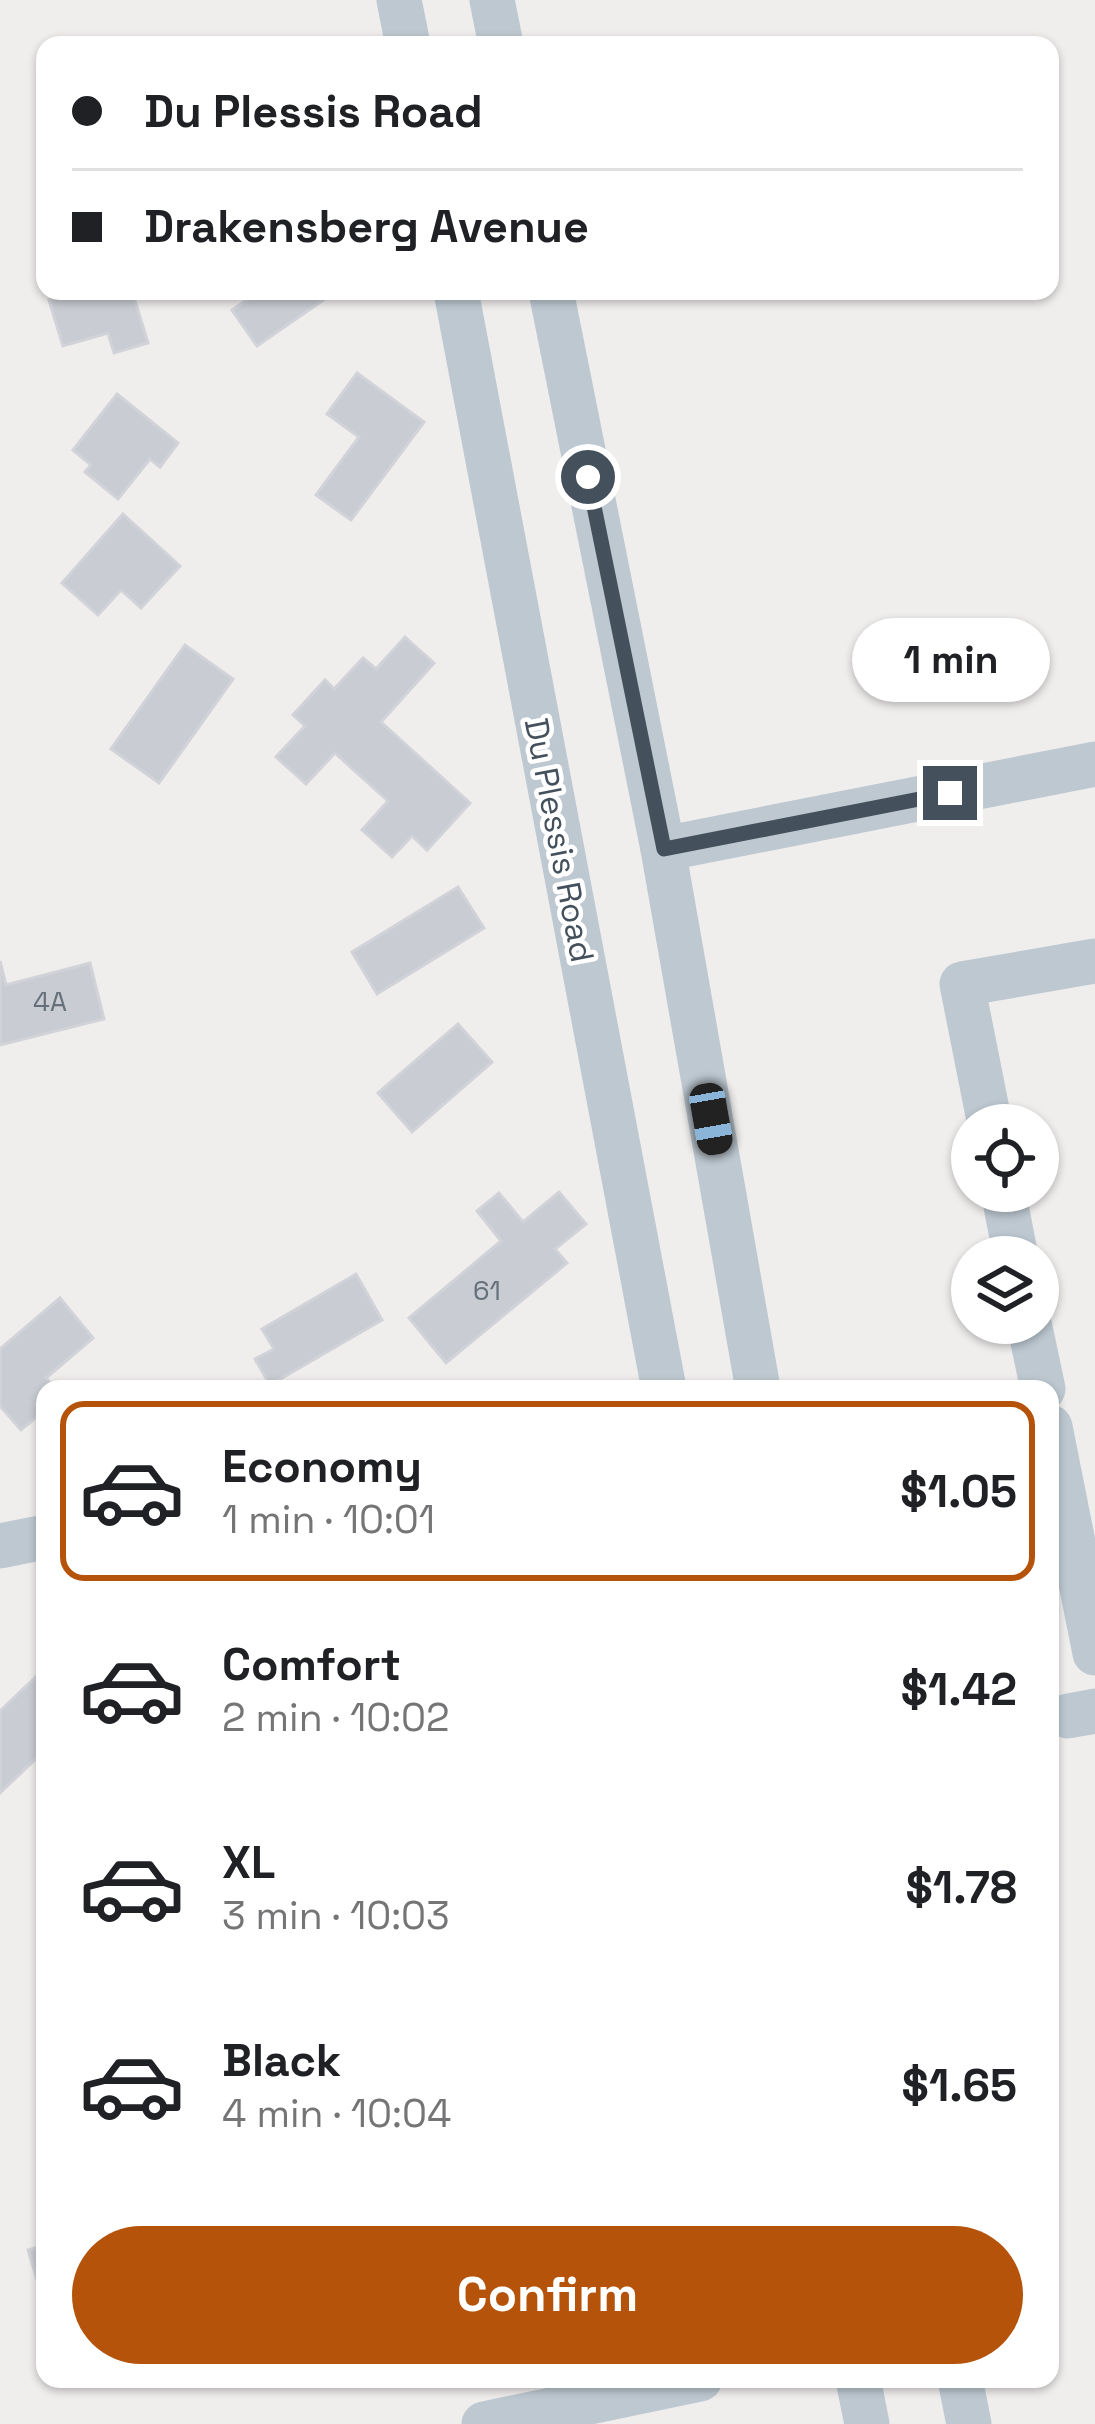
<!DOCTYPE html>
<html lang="en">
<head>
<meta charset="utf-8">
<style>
  body { margin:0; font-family:"Space Grotesk",sans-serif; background:#f6f6f6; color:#202124; height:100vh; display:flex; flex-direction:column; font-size:45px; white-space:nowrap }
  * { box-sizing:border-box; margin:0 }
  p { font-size:39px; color:#757577 }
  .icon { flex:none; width:66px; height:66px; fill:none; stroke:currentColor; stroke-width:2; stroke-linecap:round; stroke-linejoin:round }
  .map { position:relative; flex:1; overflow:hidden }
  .side { position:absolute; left:36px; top:1380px; width:1023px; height:1008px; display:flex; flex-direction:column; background:#fff; border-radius:24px; box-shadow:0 3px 9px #0004 }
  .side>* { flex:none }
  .banner { position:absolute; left:36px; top:36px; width:1023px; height:264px; border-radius:24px; box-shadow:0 3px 9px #0004; display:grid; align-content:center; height:264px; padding:0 36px; background:#fff }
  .buttons { position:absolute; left:951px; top:1104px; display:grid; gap:24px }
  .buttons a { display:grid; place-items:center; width:108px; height:108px; border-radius:50%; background:#fff; box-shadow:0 3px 9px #0004; font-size:60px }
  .end { position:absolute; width:54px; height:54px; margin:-27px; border:15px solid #44515c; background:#fff; box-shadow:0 0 0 6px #fff }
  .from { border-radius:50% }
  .bubble { position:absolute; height:84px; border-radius:42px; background:#fff; box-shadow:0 3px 9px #0004; font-size:39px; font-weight:700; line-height:84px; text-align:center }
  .car { position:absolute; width:36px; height:72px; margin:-36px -18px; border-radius:15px; box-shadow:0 0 9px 3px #0007; background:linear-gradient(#222 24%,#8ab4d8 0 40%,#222 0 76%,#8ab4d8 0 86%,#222 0) }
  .banner b { display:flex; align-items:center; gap:42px; height:114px; font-size:45px }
  .banner b+b { border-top:3px solid #e0e0e0 }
  .banner i { width:30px; height:30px; background:#202124 }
  ul { padding:21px 0 0; list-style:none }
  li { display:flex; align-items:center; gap:36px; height:180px; margin:0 24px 18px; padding:0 12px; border:6px solid transparent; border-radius:24px }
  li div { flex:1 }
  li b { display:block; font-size:45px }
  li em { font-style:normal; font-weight:700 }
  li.selected { border-color:#b45309 }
  li>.icon { width:108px; height:108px; stroke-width:1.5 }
  .cta { display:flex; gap:24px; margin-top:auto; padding:24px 36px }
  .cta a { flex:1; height:138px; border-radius:72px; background:#b45309; color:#fff; font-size:48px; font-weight:700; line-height:138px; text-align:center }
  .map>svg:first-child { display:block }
  .building { fill:#c9ccd3; stroke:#d1d3d9; stroke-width:3 }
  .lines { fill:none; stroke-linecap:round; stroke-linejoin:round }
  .minor { stroke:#bdc8d1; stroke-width:45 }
  .route { stroke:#44515c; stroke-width:15 }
  .labels { text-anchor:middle; stroke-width:9; stroke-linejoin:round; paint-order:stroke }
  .number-label { font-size:27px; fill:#65707a }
  .street-label { font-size:33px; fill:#44515c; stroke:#fff }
</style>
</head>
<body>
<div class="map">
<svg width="1095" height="2424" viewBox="0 0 1095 2424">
  <rect width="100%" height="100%" fill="#f0eded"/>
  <!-- building -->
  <g class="building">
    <polygon points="79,291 132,291 148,343 114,353 108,333 63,346 49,300"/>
    <polygon points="259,291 334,291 335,292 257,346 232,310"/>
    <polygon points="357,373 424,422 351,520 316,495 359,437 327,414"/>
    <polygon points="117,394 178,443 160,467 150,459 118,499 85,472 91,465 73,450"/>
    <polygon points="123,514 180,566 141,608 121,590 98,615 62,583"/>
    <polygon points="405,637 434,663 381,722 470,803 427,850 412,836 392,857 362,830 388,801 335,753 306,784 276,757 305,726 293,715 325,680 334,689 363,658 376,669"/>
    <polygon points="185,645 233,679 159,783 111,749"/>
    <polygon points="458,887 484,928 377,994 352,952"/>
    <polygon points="0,961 6,985 90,963 104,1019 0,1045"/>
    <polygon points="458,1024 492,1062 412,1132 378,1093"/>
    <polygon points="559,1192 586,1224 555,1249 567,1263 446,1363 409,1318 501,1241 477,1211 499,1193 523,1222"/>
    <polygon points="356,1274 382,1320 270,1385 255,1359 274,1349 262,1329"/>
    <polygon points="60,1298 93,1338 46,1378 56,1389 45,1389 45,1410 21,1430 0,1406 0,1349"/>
    <polygon points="45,1668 45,1750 0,1793 0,1711"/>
    <polygon points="45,2245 45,2299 43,2299 28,2250"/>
  </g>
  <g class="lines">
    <!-- minor -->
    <g class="minor">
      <polyline points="399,0 408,45"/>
      <polyline points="492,0 501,45"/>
      <polyline points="456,291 664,1389"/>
      <polyline points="551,291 663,849 758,1389"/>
      <polyline points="663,849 1095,764"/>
      <polyline points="990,1125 962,984 1095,961"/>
      <polyline points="1003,1191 1016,1257"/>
      <polyline points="1029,1323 1043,1389"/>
      <polyline points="1050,1427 1095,1653"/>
      <polyline points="0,1546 45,1537"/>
      <polyline points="1068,1716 1095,1711"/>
      <polyline points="858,2379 867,2424"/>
      <polyline points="960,2379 969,2424"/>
      <polyline points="484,2424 700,2379"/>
    </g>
  </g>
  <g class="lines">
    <!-- route -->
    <polyline class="route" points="588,477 664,849 950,793"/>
  </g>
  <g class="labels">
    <!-- number labels -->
    <g class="number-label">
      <text x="50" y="1011">4A</text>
      <text x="487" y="1300">61</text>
    </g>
    <!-- street labels -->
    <g class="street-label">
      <text transform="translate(560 840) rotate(79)" y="12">Du Plessis Road</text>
    </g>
  </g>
</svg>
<div class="buttons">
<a><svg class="icon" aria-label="locate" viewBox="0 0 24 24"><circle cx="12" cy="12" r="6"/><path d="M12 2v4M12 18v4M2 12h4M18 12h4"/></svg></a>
<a><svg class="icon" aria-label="layers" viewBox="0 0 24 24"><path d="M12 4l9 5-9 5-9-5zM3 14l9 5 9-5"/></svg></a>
</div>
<i class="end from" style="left:588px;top:477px"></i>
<i class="end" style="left:950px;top:793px"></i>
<div class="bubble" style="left:852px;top:618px;width:198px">1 min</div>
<i class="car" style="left:711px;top:1119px;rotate:170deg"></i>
<div class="banner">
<b><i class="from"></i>Du Plessis Road</b>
<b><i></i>Drakensberg Avenue</b>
</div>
<section class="side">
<ul>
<li class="selected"><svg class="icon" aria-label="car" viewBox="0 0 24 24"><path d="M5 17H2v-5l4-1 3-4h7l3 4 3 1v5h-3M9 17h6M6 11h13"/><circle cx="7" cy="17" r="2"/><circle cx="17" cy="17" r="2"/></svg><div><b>Economy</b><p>1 min · 10:01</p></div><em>$1.05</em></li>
<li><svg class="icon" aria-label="car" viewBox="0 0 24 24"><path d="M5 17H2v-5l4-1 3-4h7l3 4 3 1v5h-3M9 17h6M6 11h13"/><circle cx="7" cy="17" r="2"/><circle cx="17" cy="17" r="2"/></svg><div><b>Comfort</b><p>2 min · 10:02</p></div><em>$1.42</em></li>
<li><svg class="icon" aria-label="car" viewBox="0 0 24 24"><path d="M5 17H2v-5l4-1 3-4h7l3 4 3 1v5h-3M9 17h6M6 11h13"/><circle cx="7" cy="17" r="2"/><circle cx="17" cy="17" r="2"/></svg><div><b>XL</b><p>3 min · 10:03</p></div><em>$1.78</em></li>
<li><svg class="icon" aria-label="car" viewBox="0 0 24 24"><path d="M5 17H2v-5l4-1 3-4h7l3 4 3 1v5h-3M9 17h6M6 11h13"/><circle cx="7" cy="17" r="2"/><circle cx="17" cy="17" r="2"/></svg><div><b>Black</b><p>4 min · 10:04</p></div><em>$1.65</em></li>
</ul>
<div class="cta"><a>Confirm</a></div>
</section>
</div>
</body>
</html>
